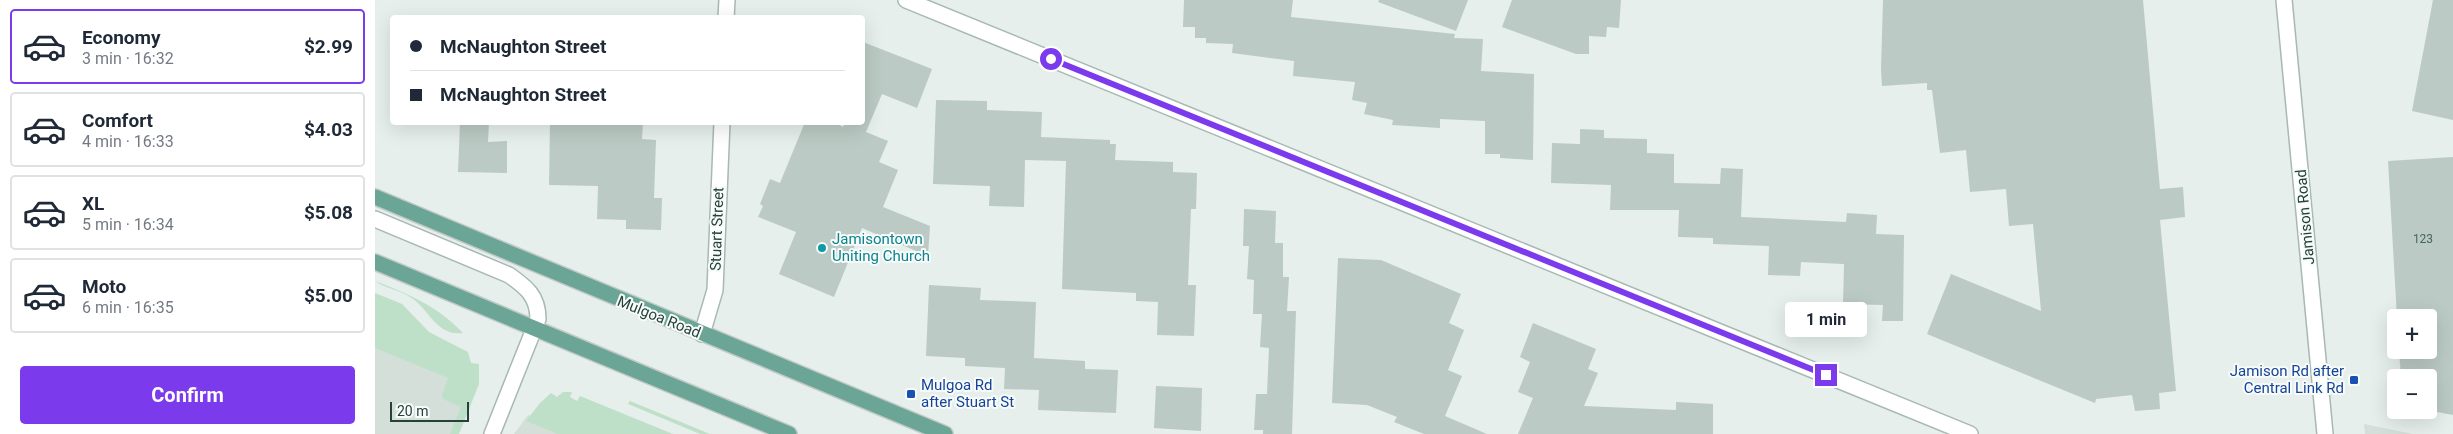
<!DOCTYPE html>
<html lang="en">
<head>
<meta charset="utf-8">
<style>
  body { margin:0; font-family:Roboto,sans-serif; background:#f6f6f7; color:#1f2937; height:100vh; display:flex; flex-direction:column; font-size:19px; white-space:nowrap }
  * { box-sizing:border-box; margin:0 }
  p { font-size:16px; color:#747a83 }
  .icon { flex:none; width:28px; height:28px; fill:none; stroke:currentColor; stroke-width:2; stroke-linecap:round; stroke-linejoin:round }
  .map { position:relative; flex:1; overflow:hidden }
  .panel { display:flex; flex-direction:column; background:#fff; width:375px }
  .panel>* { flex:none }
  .top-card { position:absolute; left:15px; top:15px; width:475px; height:110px; border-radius:5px; box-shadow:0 5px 20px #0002; display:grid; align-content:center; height:110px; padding:0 20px; background:#fff }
  .tools { position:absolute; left:2012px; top:309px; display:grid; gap:10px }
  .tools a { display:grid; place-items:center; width:50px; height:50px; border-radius:5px; background:#fff; box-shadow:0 5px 20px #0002; font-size:25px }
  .scale { position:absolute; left:15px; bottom:12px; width:79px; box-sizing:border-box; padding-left:5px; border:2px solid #24423a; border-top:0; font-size:14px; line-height:18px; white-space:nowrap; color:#24423a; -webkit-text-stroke:4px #f7fbf9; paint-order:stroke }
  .end { position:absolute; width:22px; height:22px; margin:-11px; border:6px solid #7c3aed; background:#fff; box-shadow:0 0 0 2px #fff }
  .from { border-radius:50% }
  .bubble { position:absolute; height:35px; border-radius:5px; background:#fff; box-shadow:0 5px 20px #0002; font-size:16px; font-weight:700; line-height:35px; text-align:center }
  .top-card b { display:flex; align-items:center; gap:18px; height:48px; font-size:19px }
  .top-card b+b { border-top:1px solid #e0e1e3 }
  .top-card i { width:12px; height:12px; background:#1f2937 }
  ul { padding:9px 0 0; list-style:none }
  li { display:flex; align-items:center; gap:15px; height:75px; margin:0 10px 8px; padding:0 10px; border:2px solid #e0e1e3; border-radius:5px }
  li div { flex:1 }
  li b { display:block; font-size:19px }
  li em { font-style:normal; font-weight:700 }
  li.current { border-color:#7c3aed }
  li>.icon { width:45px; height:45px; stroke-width:1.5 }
  .primary-button { display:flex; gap:10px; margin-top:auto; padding:10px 20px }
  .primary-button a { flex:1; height:58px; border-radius:5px; background:#7c3aed; color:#fff; font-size:20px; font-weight:700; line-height:58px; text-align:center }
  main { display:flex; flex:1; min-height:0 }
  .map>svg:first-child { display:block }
  .built { fill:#d4dfda }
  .green { fill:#bfe0c8 }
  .building { fill:#bbcac4 }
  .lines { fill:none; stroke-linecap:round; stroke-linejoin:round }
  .minor-casing { stroke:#a8b8b2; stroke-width:18 }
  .major-casing { stroke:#c2cac8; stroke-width:18 }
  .minor { stroke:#fff; stroke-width:15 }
  .major { stroke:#6aa596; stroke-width:15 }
  .route { stroke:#7c3aed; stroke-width:6 }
  .culture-dot { fill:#0f9aa8; stroke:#f7fbf9; stroke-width:2 }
  .transit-dot { fill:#1a4fb4; stroke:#f7fbf9; stroke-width:2 }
  .labels { text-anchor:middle; stroke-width:4; stroke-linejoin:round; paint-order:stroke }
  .number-label { font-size:12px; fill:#4a645c }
  .street-label { font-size:15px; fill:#24423a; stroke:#f7fbf9 }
  .culture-label { font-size:15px; fill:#0d838f; stroke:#f7fbf9; text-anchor:start }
  .transit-label { font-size:15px; fill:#164399; stroke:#f7fbf9; text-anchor:end }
</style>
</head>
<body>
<main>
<section class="panel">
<ul>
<li class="current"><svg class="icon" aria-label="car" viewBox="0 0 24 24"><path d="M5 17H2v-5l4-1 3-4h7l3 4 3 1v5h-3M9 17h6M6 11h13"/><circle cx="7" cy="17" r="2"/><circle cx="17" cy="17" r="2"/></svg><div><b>Economy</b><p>3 min · 16:32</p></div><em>$2.99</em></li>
<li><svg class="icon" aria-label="car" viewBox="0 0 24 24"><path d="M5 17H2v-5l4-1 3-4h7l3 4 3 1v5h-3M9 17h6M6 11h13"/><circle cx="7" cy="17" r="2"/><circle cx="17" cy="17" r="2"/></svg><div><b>Comfort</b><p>4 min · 16:33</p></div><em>$4.03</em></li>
<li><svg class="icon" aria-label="car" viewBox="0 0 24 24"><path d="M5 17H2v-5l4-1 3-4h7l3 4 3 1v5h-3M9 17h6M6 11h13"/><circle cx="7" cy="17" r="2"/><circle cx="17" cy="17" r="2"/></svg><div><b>XL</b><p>5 min · 16:34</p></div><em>$5.08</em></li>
<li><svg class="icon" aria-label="car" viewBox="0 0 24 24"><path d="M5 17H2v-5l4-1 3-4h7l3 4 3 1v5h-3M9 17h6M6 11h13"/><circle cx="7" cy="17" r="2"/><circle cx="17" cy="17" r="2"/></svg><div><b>Moto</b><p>6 min · 16:35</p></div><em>$5.00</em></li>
</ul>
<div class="primary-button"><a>Confirm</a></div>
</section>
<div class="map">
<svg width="2078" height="434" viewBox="0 0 2078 434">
  <rect width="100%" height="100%" fill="#e6efeb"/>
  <!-- built -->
  <g class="built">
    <polygon points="0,316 101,365 80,434 0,434"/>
    <polygon points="153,415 201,434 139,434"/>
    <polygon points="1989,424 2038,434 1990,434"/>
  </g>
  <!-- green -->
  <g class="green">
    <path d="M0 281C35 295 61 305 88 333 60 336 55 309 35 297 25 290 9 288 0 281Z"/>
    <polygon points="0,293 27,304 54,332 93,352 96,363 104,364 104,384 84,434 75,434 86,407 68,399 67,395 73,378 0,348"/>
    <polygon points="188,392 197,392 195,397 202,401 205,396 298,434 183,434 151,421 165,403 176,393 182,397"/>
    <polygon points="255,401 335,434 325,434 253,404"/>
  </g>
  <!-- building -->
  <g class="building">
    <polygon points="809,0 918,0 916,17 1080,34 1079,38 1108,39 1106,71 1159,74 1158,160 1125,158 1125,154 1110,154 1110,121 1065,119 1065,128 1017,125 1018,120 989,114 992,103 977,100 980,82 918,76 919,61 857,53 858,44 831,43 831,38 820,38 820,27 808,27"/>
    <polygon points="1004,0 1093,0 1081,31 1003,2"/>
    <polygon points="1137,0 1246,0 1244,28 1232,27 1231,37 1214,36 1214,54 1201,54 1127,27"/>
    <polygon points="1508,0 1768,0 1785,189 1808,187 1810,217 1785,220 1801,391 1784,393 1785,409 1760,411 1757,395 1721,399 1720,403 1552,334 1576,274 1666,311 1658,224 1634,226 1631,189 1595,192 1591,150 1565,153 1557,90 1552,90 1552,83 1507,86 1506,69"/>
    <polygon points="2058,0 2078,0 2078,120 2037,111"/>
    <polygon points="488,42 557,69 542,108 507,94 491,132 513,141 504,162 523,170 508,207 555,226 553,256 487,228 459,297 404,274 421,232 383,217 388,206 385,204 395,179 405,183 430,122 459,122 468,127 471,122 488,122"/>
    <polygon points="561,100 612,101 612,110 667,112 666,137 735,140 735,144 741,144 740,160 798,162 798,172 822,173 821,209 816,209 813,285 821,285 819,336 782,335 783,302 761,301 761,293 687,289 691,161 650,160 649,207 614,206 615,186 558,184"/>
    <polygon points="85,122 114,122 113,142 132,141 132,173 83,172"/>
    <polygon points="175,122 268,122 267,139 281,140 279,198 287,198 286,230 251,229 251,220 222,219 223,186 174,185"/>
    <polygon points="1205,129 1229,130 1229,138 1272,139 1272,153 1299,154 1299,183 1345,184 1346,168 1368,169 1366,217 1471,222 1472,213 1502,215 1501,234 1529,235 1528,321 1507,321 1508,305 1468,304 1469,264 1426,262 1425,276 1393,275 1394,246 1338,244 1338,238 1303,237 1304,210 1235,210 1236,185 1176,183 1177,143 1205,144"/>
    <polygon points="2078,157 2078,415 2052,410 2054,410 2054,378 2026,378 2024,350 2054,350 2054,318 2022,318 2013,161"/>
    <polygon points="869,209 901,211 900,243 908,243 908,277 914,277 912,311 921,311 917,434 888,434 888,430 879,430 881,394 892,394 894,348 885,347 887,314 878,314 879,280 872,279 874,246 868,246"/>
    <polygon points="963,258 1006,260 1086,294 1074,323 1089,330 1073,370 1087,376 1070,416 1112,434 1049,434 1019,422 1022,417 992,405 957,403"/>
    <polygon points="554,285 606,288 605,300 661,302 659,358 710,361 710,369 743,370 741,413 663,410 664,390 629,389 630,368 590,366 590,358 551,356"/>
    <polygon points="1158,323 1221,349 1213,369 1223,373 1209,406 1301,410 1301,402 1338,404 1338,434 1143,434 1158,398 1143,392 1155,362 1145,357"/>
    <polygon points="781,386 827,388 826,431 779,428"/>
  </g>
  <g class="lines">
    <!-- minor casing -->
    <g class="minor-casing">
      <g id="minor">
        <polyline points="531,0 1595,434"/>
        <polyline points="1909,0 1950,434"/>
        <polyline points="351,18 352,0"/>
        <path d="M0 219 134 275C151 287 163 296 163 319L117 434"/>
        <polyline points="327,334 340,290 347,122"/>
      </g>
    </g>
    <!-- major casing -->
    <g class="major-casing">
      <g id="major">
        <polyline points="0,197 570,434"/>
        <polyline points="0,262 414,434"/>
      </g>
    </g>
    <!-- minor -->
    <use href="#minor" class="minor"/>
    <!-- major -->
    <use href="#major" class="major"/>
  </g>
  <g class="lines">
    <!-- route -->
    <polyline class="route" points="676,59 1451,375"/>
  </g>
  <!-- markers -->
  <circle class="culture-dot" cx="447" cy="248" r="5"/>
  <g class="transit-dot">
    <rect x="1974" y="375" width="10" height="10" rx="2.5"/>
    <rect x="531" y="389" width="10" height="10" rx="2.5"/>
  </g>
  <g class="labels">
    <!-- number labels -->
    <g class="number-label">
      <text x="2048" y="243">123</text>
    </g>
    <!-- street labels -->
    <g class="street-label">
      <text transform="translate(1930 217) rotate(-95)" y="5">Jamison Road</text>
      <text transform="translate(342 229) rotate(-88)" y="5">Stuart Street</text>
      <text transform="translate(284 317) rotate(22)" y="5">Mulgoa Road</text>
    </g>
    <!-- culture labels -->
    <g class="culture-label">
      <text x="457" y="244">Jamisontown<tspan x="457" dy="17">Uniting Church</tspan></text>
    </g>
    <!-- transit labels -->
    <g class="transit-label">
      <text x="1969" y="376">Jamison Rd after<tspan x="1969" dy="17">Central Link Rd</tspan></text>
      <text x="546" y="390" text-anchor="start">Mulgoa Rd<tspan x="546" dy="17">after Stuart St</tspan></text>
    </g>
  </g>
</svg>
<div class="tools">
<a>+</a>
<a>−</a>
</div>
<div class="scale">20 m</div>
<i class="end from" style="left:676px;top:59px"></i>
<i class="end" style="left:1451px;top:375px"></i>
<div class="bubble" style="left:1410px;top:302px;width:82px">1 min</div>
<div class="top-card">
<b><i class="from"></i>McNaughton Street</b>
<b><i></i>McNaughton Street</b>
</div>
</div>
</main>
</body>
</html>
